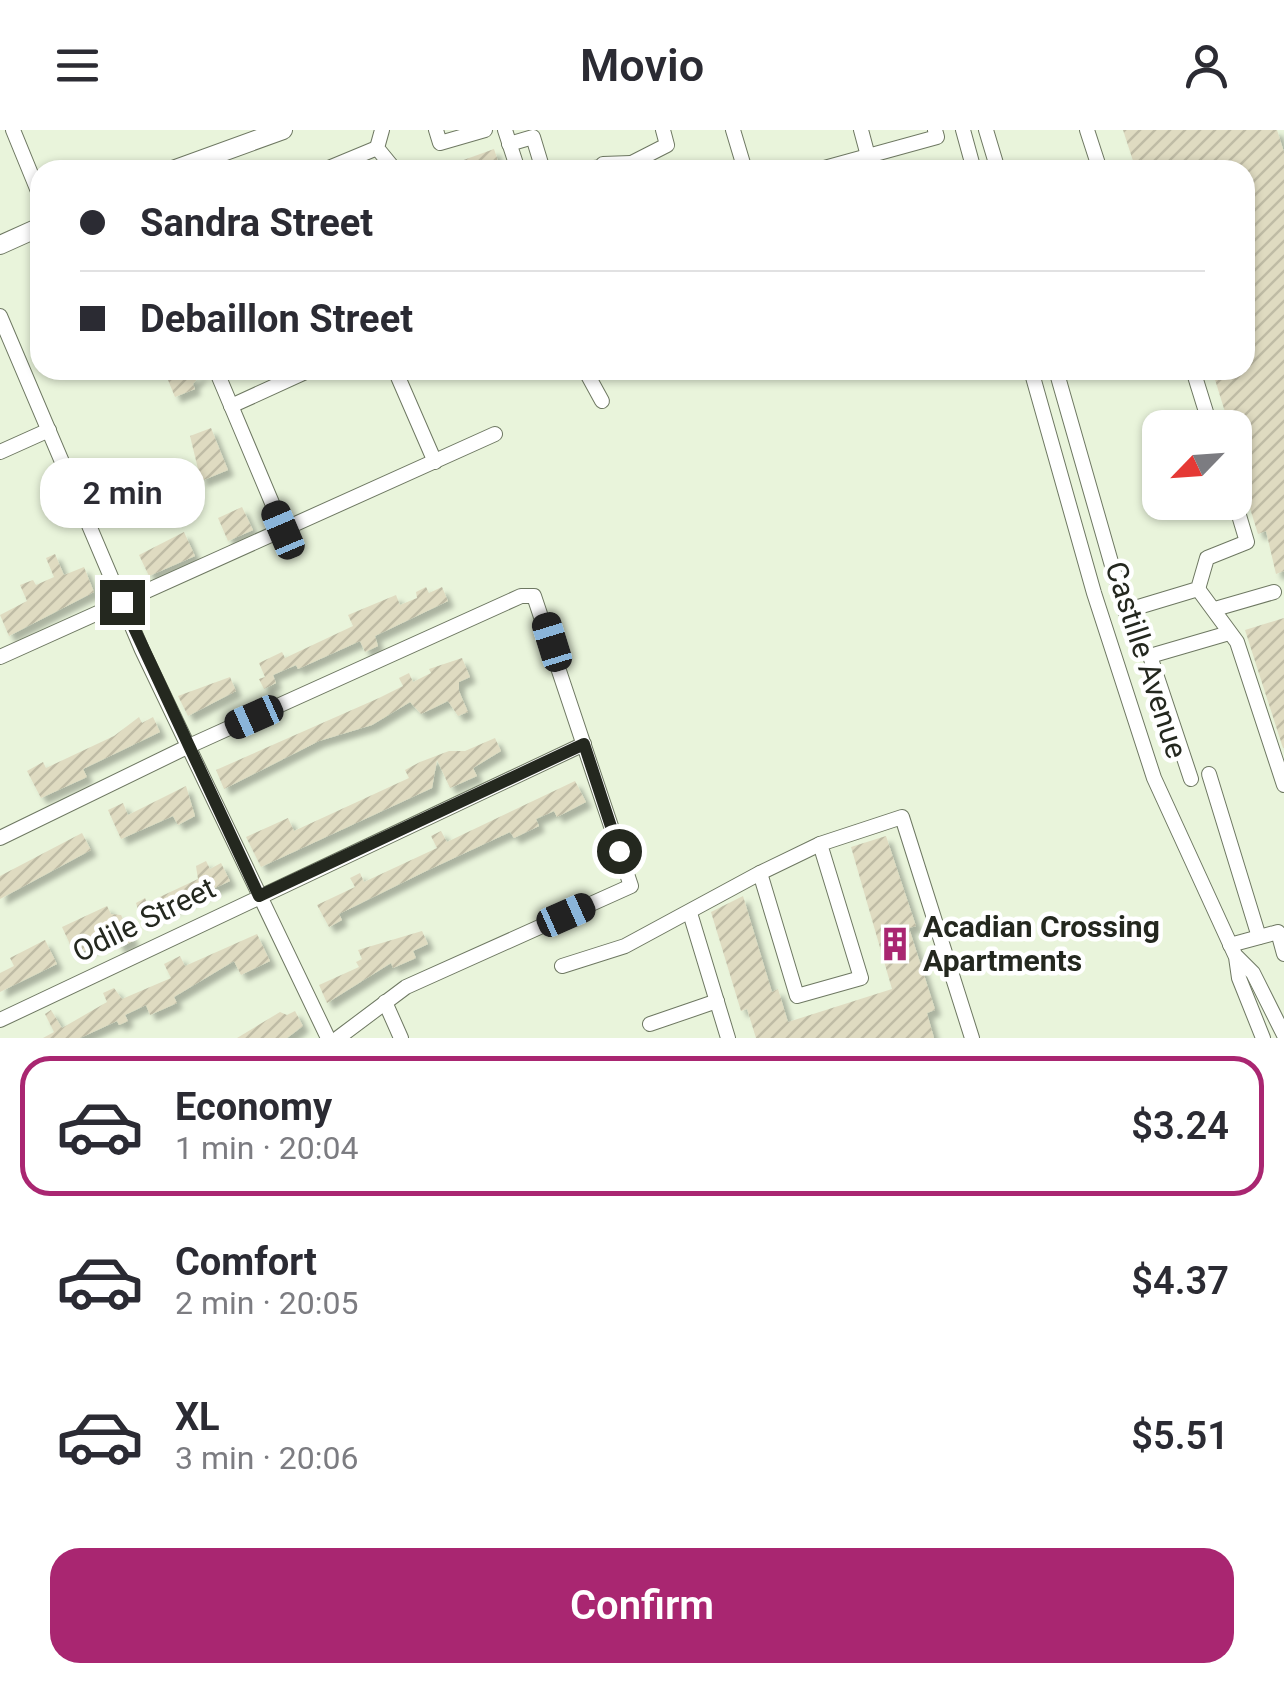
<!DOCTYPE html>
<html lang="en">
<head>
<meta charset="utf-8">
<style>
  body { margin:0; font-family:Roboto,sans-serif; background:#f2f2f3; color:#2b2b33; height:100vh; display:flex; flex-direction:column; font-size:38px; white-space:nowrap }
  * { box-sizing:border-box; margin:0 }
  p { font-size:32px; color:#7c7c81 }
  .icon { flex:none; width:55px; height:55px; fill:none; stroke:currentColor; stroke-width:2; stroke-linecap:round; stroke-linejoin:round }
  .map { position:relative; height:908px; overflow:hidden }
  .sheet { display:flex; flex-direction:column; background:#fff; flex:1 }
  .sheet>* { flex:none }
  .banner { position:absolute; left:30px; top:30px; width:1225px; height:220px; border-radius:30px; box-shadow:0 2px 8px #0004; display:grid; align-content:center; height:220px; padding:0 50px; background:#fff }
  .needle { width:65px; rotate:245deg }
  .tools { position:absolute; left:1142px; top:280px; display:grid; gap:20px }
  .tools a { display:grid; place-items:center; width:110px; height:110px; border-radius:20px; background:#fff; box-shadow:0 2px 8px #0004; font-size:50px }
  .end { position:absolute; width:45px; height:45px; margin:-22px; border:12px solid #24281f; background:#fff; box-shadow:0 0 0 5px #fff }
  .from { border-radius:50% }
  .bubble { position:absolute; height:70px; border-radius:30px; background:#fff; box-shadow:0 2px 8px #0004; font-size:32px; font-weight:600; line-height:70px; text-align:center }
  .car { position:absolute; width:30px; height:60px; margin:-30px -15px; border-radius:12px; box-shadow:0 0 8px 2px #0007; background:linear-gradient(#222 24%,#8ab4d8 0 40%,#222 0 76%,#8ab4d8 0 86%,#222 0) }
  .banner b { display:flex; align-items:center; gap:35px; height:95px; font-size:38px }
  .banner b+b { border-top:2px solid #e1e1e2 }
  .banner i { width:25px; height:25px; background:#2b2b33 }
  ul { padding:18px 0 0; list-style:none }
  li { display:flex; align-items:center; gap:30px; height:140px; margin:0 20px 15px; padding:0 30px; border:5px solid transparent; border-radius:30px }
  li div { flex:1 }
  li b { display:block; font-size:38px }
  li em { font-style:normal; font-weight:600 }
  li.selected { border-color:#a92671 }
  li>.icon { width:90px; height:90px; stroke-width:1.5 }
  .cta { display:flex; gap:20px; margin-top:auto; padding:20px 50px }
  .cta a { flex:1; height:115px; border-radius:30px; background:#a92671; color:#fff; font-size:40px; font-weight:600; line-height:115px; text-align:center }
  header { display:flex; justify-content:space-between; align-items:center; height:130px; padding:0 50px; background:#fff; font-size:45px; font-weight:600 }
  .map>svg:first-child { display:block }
  .building { fill:url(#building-hatch); filter:url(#shadow) }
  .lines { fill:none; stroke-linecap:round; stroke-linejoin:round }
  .minor-tunnel { stroke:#c2cbb5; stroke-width:14; stroke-dasharray:14 7; stroke-linecap:butt }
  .minor-casing { stroke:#6e7862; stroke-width:16 }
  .major-casing { stroke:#6e7862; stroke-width:20 }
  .minor { stroke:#fff; stroke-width:14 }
  .major { stroke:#fff; stroke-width:18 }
  .route { stroke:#24281f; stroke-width:12 }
  .labels { text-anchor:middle; stroke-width:9; stroke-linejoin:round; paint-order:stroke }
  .street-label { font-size:30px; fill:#24281f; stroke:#fff }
  .poi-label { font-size:30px; font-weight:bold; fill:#24281f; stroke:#fff; text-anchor:start }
</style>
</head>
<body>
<header><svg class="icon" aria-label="menu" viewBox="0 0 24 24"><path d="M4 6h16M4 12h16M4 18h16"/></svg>Movio<svg class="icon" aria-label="person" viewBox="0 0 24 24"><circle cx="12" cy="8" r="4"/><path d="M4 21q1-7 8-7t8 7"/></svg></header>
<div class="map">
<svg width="1284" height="908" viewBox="0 0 1284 908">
  <defs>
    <pattern id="building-hatch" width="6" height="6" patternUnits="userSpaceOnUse" patternTransform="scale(2.5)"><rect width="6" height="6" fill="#dfdbc1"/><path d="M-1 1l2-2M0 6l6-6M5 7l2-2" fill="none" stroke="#bfbca5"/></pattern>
    <filter id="shadow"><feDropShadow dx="6" dy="6" stdDeviation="2.5" flood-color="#0004"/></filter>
  </defs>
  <rect width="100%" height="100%" fill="#e9f4db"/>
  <!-- building -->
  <g class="building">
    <polygon points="1123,0 1277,0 1284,22 1284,441 1276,444 1266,401 1258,404 1244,359 1249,357 1235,314 1235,298 1230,298 1212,240 1245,240 1245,40 1136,40"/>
    <polygon points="494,19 499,34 482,40 436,40"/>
    <polygon points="171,240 186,240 190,248 202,243 193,254 195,259 175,267 168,250 174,247"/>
    <polygon points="211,298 228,340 201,351 190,306"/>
    <polygon points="242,377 253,400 228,411 218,388"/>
    <polygon points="184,402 195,426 149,446 139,425"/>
    <polygon points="55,424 64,445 84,437 94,462 9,506 0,485 27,471 20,455 33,450 36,455 54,447 46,428"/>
    <polygon points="426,457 429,463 442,457 448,471 375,506 378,516 365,522 360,511 298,539 296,535 273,545 276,553 264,559 259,549 265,547 259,533 282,522 285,528 353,496 348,485 396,465 400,475 417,468 416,462"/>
    <polygon points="1284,488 1284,618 1283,618 1245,500"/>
    <polygon points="462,528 470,547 459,552 459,561 468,582 458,586 448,571 421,584 410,572 372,595 319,611 224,659 216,640 379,568 403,556 399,548 409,543 413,552 431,543 429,539"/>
    <polygon points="230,547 236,561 188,586 178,566"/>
    <polygon points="139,587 142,593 153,587 160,602 83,639 87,647 41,668 27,641 43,632 46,638 114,606"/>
    <polygon points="495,608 501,621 473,638 477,646 450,658 437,630 432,658 261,737 246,707 288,688 294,701 409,648 405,640 420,632 449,621 465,621"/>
    <polygon points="575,651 586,672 557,687 554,681 536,689 539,696 514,708 510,702 424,742 339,784 342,790 329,797 317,775 355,757 350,748 360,743 364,752 437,718 431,706 441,701 447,712"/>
    <polygon points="186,656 195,686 178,695 173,686 121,709 108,680 123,673 128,685"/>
    <polygon points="82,703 91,720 0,769 0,746"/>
    <polygon points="886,706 916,796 909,798 934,876 935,880 927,883 934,908 756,908 747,879 741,881 711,782 743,766 772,862 778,859 788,892 892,859 851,717"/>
    <polygon points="206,731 210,739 221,733 230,751 142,792 136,773 145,768 147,773 198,749 196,736"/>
    <polygon points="107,776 111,784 121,785 133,811 119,818 114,807 75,825 62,797"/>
    <polygon points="422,801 428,814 413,821 416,828 393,838 391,833 327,873 319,855 359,837 356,832 362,829 358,820"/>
    <polygon points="257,804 270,831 241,845 234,831 174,867 177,873 150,885 146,875 125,885 128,891 119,895 117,891 80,908 43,908 54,902 45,884 51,880 62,898 107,872 103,863 114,858 122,869 171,848 164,834 180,826 185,836"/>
    <polygon points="45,810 57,834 0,862 0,843 14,836 10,828"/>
    <polygon points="295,881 303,896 287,908 237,908 280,882 287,885"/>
  </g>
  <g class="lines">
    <!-- minor-tunnel -->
    <polyline class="minor-tunnel" points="586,40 603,34"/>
    <!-- minor casing -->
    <g class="minor-casing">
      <g id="minor">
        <polyline points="13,0 40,66"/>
        <polyline points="382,0 377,18 395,40"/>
        <polyline points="436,0 440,13 485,0"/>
        <polyline points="505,0 518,40"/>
        <polyline points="733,0 745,40"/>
        <polyline points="861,0 868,26"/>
        <polyline points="963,0 974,40"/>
        <polyline points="986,0 998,40"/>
        <polyline points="1087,0 1100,40"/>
        <polyline points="509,14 533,7 543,40"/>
        <polyline points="603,34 631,33"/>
        <polyline points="324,40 377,18"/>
        <polyline points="618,40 667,15 663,0"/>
        <polyline points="817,40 937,7 935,0"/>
        <polyline points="0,186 142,520 328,908"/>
        <polyline points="216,240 283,399"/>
        <polyline points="395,240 435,332"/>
        <polyline points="585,240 602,271"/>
        <polyline points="1031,240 1094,463 1154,648 1236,827 1239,848 1263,908"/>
        <polyline points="1056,240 1125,481 1198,459 1207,428 1247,412 1235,372"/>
        <polyline points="1193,240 1211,298"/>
        <polyline points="231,276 310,240"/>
        <polyline points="0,322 49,300"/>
        <polyline points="1198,459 1237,512 1284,655"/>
        <polyline points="1215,479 1274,462"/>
        <polyline points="0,527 495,304"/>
        <polyline points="1209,644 1259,807"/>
        <polyline points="1191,649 1150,526 1229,503"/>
        <polyline points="0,708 187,617 521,466 534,466 631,756 406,857 338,908"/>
        <polyline points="760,743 820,714"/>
        <polyline points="690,783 728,908"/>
        <polyline points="1230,815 1278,802 1284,824"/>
        <polyline points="1237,827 1253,843 1284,905"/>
        <polyline points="562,836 625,816 760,743 797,866 861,848 820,714 902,687 972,908"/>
        <polyline points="385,872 401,908"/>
        <polyline points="0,890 584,614"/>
        <polyline points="650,894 717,871"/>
      </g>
    </g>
    <!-- major casing -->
    <g class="major-casing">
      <g id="major">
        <polyline points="173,40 283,0"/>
        <polyline points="0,115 40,97"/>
      </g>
    </g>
    <!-- minor -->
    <use href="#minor" class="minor"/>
    <!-- major -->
    <use href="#major" class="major"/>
  </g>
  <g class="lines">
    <!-- route -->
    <polyline class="route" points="122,472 259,766 584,614 619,721"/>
  </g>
  <!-- icons -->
  <defs>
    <g id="building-bare" transform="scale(2.7)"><path d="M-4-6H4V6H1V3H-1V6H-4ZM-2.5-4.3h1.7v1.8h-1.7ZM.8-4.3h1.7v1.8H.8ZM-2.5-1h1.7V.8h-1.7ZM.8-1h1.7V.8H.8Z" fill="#a92671" stroke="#fff" stroke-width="2.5" paint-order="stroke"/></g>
  </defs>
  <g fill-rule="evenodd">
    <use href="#building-bare" x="895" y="814"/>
  </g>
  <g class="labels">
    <!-- street labels -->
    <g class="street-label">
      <text transform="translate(1146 530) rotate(72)" y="10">Castille Avenue</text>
      <text transform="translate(144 790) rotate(-26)" y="10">Odile Street</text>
    </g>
    <!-- poi labels -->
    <g class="poi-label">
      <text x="923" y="807">Acadian Crossing<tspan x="923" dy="34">Apartments</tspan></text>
    </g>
  </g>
</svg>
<div class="tools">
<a><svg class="needle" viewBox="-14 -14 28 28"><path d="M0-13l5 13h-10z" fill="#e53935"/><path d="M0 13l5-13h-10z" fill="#7c7c81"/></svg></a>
</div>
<i class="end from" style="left:619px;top:721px"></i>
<i class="end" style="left:122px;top:472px"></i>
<div class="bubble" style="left:40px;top:328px;width:165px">2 min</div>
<i class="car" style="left:283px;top:400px;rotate:337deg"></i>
<i class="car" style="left:552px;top:512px;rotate:343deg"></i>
<i class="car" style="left:254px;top:587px;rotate:246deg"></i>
<i class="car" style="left:566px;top:785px;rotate:66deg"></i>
<div class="banner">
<b><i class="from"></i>Sandra Street</b>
<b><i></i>Debaillon Street</b>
</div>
</div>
<section class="sheet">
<ul>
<li class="selected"><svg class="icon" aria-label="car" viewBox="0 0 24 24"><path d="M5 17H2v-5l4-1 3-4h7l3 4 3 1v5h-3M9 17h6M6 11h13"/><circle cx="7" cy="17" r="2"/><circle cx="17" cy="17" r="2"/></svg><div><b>Economy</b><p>1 min · 20:04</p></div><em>$3.24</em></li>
<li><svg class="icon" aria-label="car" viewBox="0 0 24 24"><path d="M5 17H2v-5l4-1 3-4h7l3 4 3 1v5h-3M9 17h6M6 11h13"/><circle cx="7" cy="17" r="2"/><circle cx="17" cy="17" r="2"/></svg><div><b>Comfort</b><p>2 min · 20:05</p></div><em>$4.37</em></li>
<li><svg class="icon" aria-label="car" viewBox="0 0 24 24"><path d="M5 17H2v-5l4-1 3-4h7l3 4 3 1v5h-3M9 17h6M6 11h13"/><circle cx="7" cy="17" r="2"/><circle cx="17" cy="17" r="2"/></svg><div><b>XL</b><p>3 min · 20:06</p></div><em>$5.51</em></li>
</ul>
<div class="cta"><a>Confirm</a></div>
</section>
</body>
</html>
